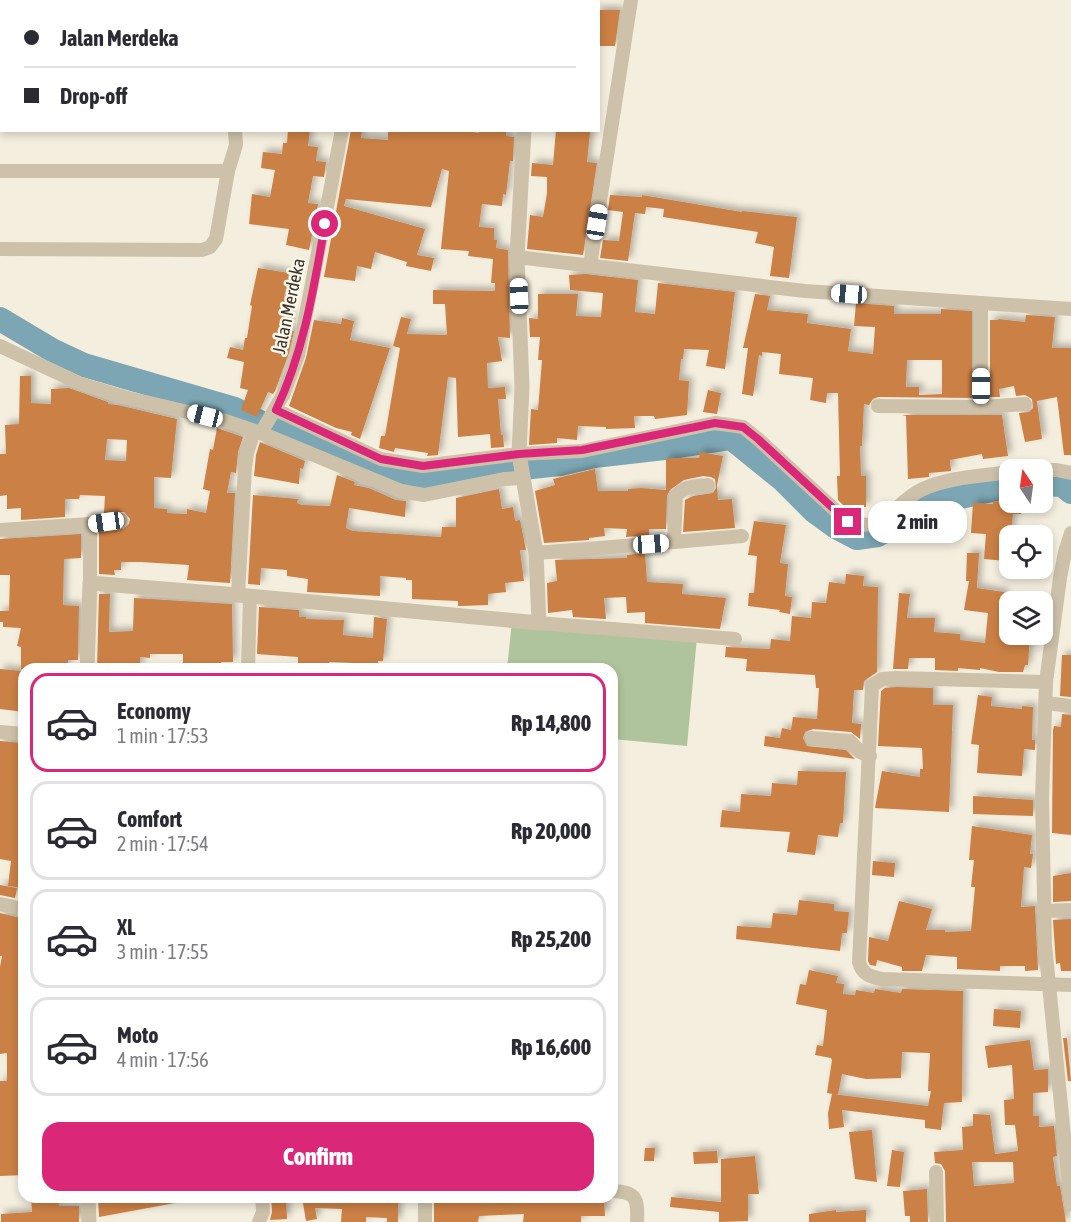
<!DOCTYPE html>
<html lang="en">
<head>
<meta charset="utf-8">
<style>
  body { margin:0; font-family:"Asap Condensed",sans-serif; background:#f7f7f7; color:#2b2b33; height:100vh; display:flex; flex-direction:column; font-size:22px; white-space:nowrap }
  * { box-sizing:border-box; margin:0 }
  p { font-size:20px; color:#7c7c81 }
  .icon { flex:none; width:33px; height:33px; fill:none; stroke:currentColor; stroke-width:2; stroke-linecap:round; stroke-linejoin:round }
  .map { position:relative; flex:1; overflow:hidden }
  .side { position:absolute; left:18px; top:663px; width:600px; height:540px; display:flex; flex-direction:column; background:#fff; border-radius:18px; box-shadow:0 3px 9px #0003 }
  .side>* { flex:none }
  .hud { position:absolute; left:0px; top:0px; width:600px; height:132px; box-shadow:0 3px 9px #0003; display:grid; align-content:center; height:132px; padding:0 24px; background:#fff }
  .needle { width:39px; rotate:347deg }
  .controls { position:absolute; left:999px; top:459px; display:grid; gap:12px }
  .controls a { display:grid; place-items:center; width:54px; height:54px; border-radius:12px; background:#fff; box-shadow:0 3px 9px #0003; font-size:30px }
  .end { position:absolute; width:27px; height:27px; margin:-14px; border:8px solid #db2777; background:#fff; box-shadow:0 0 0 3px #fff }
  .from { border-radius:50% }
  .bubble { position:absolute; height:42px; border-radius:18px; background:#fff; box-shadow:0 3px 9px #0003; font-size:20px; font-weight:800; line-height:42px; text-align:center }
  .car { position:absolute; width:18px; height:36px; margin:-18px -9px; border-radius:8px; box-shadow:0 0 4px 2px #0007; background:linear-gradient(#fff 24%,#345 0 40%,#fff 0 76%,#345 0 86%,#fff 0) }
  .hud b { display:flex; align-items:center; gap:21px; height:57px; font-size:22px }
  .hud b+b { border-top:2px solid #e1e1e2 }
  .hud i { width:15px; height:15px; background:#2b2b33 }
  ul { padding:10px 0 0; list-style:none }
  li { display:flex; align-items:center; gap:18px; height:99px; margin:0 12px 9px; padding:0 12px; border:3px solid #e1e1e2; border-radius:18px }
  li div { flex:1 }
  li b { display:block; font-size:22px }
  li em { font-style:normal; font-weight:800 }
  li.selected { border-color:#db2777 }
  li>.icon { width:54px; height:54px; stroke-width:1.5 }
  .action { display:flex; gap:12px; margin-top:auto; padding:12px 24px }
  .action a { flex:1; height:69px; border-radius:18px; background:#db2777; color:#fff; font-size:24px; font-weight:800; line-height:69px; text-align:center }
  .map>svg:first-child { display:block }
  .green { fill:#afc49d }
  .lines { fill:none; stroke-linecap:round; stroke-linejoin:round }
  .river { stroke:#7ca6b3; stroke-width:24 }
  .building { fill:#cb8045; fill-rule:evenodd; filter:url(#shadow) }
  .minor { stroke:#cdc1a9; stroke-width:14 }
  .tertiary { stroke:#cdc1a9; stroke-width:15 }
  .route { stroke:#db2777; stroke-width:8 }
  .labels { text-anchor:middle; stroke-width:5; stroke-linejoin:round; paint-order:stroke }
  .street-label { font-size:18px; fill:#3a3229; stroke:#fbf7eb }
</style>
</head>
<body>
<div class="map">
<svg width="1071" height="1222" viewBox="0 0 1071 1222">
  <defs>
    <filter id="shadow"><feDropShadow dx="4" dy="-4" stdDeviation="3" flood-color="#0004"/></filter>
  </defs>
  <rect width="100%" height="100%" fill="#f4eede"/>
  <!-- green -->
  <polygon class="green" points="512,621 697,637 687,746 612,739 612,669 507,669"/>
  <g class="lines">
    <!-- river -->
    <g class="river">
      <polyline points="0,319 52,350 84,365 235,409 273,429 317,445 373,470 414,480 560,464 594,456 673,447 731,438 783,480 814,511 836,527 857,538 878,535 925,505 1010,486"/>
      <polyline points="1042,484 1062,485 1071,492"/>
    </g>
  </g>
  <!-- building -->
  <g class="building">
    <polygon points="598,10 620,10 615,46 598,46"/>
    <polygon points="288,130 310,130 308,146 318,147 316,161 326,162 324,177 313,176 308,203 318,204 309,250 286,245 289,229 249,224 252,194 270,197 275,170 261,168 263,152 282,154 283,143 287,143"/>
    <polygon points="351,130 362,130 361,138 388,140 388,130 455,130 479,133 479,130 506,130 506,136 514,137 513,161 510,161 506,195 503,194 502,206 482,204 479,227 494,228 494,240 497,240 496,248 508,250 510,338 498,337 502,361 487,363 488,388 505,387 506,399 498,399 501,435 503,435 504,447 491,448 490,434 458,437 456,378 448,377 438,455 427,456 428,453 395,448 394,452 379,448 381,436 385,436 400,348 393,346 401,317 411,319 407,334 447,335 445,304 433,304 433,290 495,291 495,283 491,283 493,259 468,256 469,251 441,249 449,171 442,169 431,207 346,199 344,206 425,229 417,255 434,258 431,271 406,266 407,262 375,252 371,269 357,266 355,281 324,277"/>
    <polygon points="556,130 590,132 587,162 597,163 583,255 527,249 530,215 543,217 547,193 547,177 531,176 532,163 553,165"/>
    <polygon points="610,195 642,197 642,195 742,212 742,211 797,217 789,278 770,276 774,247 755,243 758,232 663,217 664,209 646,207 645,214 635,213 628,261 600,258 603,240 619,241 623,212 608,210"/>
    <polygon points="258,268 289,273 284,298 288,299 285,314 292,315 290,330 294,331 289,353 275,391 273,394 268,392 257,417 241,410 248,390 240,388 244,362 227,358 230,347 243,350 245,338 247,338 252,306 250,305"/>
    <polygon points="586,274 638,280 635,312 655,314 658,283 735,292 725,369 706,366 709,350 684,349 683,359 681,359 679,380 689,381 687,415 655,419 654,416 634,416 635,428 606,429 606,427 578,426 577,440 557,438 557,443 529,445 531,409 538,410 542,360 538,360 540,337 530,337 529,318 538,319 538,294 578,294 576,316 601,317 603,293 570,290 569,275"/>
    <path d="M755 294 770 296 767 310 808 314 807 323 851 329 848 351 873 354 875 327 854 326 856 303 894 306V314H941V309L972 311V398L878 397 873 399 869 405 864 404 862 446H860L861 476H866V507L846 508 838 500 837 476H840L838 393H827L826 403 810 400 813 378 779 374 781 354 762 352V356L759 355 753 396 742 394 748 348H743ZM907 360H942V394L919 395V387H906Z"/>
    <polygon points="1026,315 1055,317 1052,348 1071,348 1071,455 1064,455 1057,397 1037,401 1042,439 1025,442 1019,413 1029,412 1033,408 1032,399 1025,395 1016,396 1014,386 999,389 1000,397 990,397 990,320 998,320 999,319 1025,322"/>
    <polygon points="342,318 354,321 350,340 390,348 360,439 351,435 352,432 336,428 289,406 306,358 314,320 341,324"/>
    <path d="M20 376H31V403L51 404V389L69 388 108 402V404L118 405 177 419 171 478 154 477V508L167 509V513L187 514V509L206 513 210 491 203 489 210 449 213 450 217 428 243 437 238 452 236 473 231 472 227 493H235L230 583 187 580 189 565 141 562H121V570H114L115 575 99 574V532L123 529 129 524 130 519 124 512 104 513 105 496 80 495 79 499H65V517L21 520V508L7 509V495L0 496V454H6L5 425 19 424ZM107 439 127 440 126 461 105 460Z"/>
    <polygon points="708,390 721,393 717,414 703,412"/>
    <polygon points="902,415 1002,415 1008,456 983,459 982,454 950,460 951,471 929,473 929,477 908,479 906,416"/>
    <polygon points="260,442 305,461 303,469 300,468 299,484 254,476 256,455"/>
    <polygon points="700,452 723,456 717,485 718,500 732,499 735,528 683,532 685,500 693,496 713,493 716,488 715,479 711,477 703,476 684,480 670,490 667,496 666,529 649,529 649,535 626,537 627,529 604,528 605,536 589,538 589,540 544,543 535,491 555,485 553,479 595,469 598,491 628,491 628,489 641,488 666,490 666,458 699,458"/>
    <polygon points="337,475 355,482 354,485 369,488 396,500 406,501 405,517 349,508 346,528 353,531 441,537 442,527 456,527 456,498 499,489 502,509 513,507 515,521 520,520 526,550 520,550 524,581 505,583 506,592 488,594 488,605 460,606 458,606 458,601 412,599 412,580 406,580 406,578 380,576 380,596 307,592 308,579 287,576 287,570 261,568 260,585 248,584 253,495 298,499 297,503 302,505 330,506"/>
    <polygon points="993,501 1021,502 1021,514 1013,514 1011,536 1008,536 1006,561 984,559 986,534 971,533 973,503 993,504"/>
    <polygon points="754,521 786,525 780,563 788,564 785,596 792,597 790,614 779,612 780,610 748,606 749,593 754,593 757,556 748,555"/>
    <polygon points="81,534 81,558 64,559 63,605 79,606 78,660 68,660 67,669 21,669 21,647 17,646 21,628 3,627 3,622 0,622 0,611 9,611 10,575 0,575 0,539"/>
    <polygon points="645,553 647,582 683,584 682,594 726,598 720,629 645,623 645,612 627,613 626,597 604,598 606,619 573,617 572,610 548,613 547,583 557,581 555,560 627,558 627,555"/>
    <polygon points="967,553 979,553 977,588 1004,592 1002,627 1010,628 1010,634 1030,636 1028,665 1025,665 1023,672 999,672 980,668 980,670 958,668 958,671 935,670 935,658 909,658 908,669 893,669 899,593 910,594 907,618 935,618 934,632 960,634 960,640 985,643 988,613 964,610 969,581 966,581"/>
    <polygon points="846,574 864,576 863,586 878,587 877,672 864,681 863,690 854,690 852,723 861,724 860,739 851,732 813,729 805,732 803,738 807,746 846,750 855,759 764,746 765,736 780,738 782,728 791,730 793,717 817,719 819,688 816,688 815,675 746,671 747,659 725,657 726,647 770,649 771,639 790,641 792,616 811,618 812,602 826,603 829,582 845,584"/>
    <polygon points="99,594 110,594 109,632 133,631 134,598 232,604 233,662 221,662 221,665 195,664 195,669 183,669 183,654 150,654 150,658 140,657 140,669 97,669"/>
    <polygon points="259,607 299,610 299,617 306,617 306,619 344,620 343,635 373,638 374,617 387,619 383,661 378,661 378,664 329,662 329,668 298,666 298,657 257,654"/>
    <polygon points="1062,655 1071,655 1071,697 1060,696"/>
    <polygon points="0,669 24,671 24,712 0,709"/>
    <polygon points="896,687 933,688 933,705 953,705 949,812 875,808 882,771 920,777 920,769 923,769 922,748 878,746 881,691 885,688"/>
    <polygon points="978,695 992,697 991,706 1022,709 1022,706 1033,707 1032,740 1035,740 1035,750 1024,749 1022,776 977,773 979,745 971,744"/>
    <polygon points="1062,714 1071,715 1071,835 1052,833 1053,730 1054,726 1061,727"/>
    <polygon points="0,741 23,743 24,825 21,838 24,838 24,888 8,886 11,861 0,859"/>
    <polygon points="798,771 846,772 843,823 840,823 838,837 818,835 815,855 787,852 790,832 720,827 722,810 740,812 741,794 771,796 772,783 797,785"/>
    <polygon points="973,796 1033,800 1033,816 973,814"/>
    <polygon points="972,826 1032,835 1030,854 1033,854 1031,868 1024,867 1021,907 1035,906 1038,970 1025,971 1025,966 1000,966 1000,971 957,969 957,957 926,955 922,971 902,971 902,967 877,960 876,966 870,965 868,961 869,937 888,941 899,901 932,909 926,930 945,930 945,932 971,931 975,887 971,887 974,860 969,860"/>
    <polygon points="873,861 895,863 894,877 872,875"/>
    <polygon points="1071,873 1071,901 1053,902 1053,876"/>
    <polygon points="0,885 17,888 15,898 0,895"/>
    <polygon points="799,900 834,904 834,911 849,912 847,933 842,933 840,951 736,939 737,926 771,928 773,913 797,915"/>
    <polygon points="0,913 24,919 24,1175 0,1176 0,1081 7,1081 7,1053 0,1054 0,967 2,956 0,956"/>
    <polygon points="1071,919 1071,971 1061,971 1060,963 1056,964 1053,920"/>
    <polygon points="809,970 838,976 836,983 844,984 843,994 855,995 856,990 874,993 875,989 901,993 902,989 963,991 962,1102 944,1103 941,1130 925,1128 925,1120 842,1110 844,1127 829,1129 828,1113 832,1094 928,1106 931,1091 928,1091 930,1053 902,1052 901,1078 866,1079 842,1074 838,1095 827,1093 832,1060 831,1058 815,1055 817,1045 823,1046 827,1010 796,1004 800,984 806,985"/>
    <polygon points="994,1009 1021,1011 1020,1028 993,1026"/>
    <polygon points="1063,1038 1067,1038 1071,1081 1068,1081"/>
    <path d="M1030 1040 1034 1070 1048 1069V1092L1033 1093V1116H1039V1127L1054 1126 1057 1156 1053 1157 1057 1186H1060L1066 1222H946L945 1171 941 1164 935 1163 934 1152 963 1150 962 1127 973 1126V1114L990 1115 995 1154 1018 1151 1015 1125H1005L1004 1100 1014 1099 1012 1065 988 1068 985 1046ZM972 1162H1013L1014 1183 974 1186Z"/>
    <polygon points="872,1130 877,1182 855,1179 849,1132"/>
    <polygon points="645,1148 655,1148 654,1161 644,1161"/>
    <polygon points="892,1150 904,1152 900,1187 887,1186"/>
    <polygon points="717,1151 718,1163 694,1164 693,1152"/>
    <polygon points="755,1156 759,1194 748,1194 748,1221 719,1222 719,1212 670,1207 671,1197 721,1202 721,1159"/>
    <polygon points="927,1189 928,1222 910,1222 910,1216 905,1216 903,1191"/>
    <polygon points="31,1197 58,1197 59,1206 79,1206 79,1222 1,1222 1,1214 32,1212"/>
    <polygon points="98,1197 174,1197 175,1203 99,1217"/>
    <polygon points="271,1197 286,1197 287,1219 270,1220 272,1212"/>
    <polygon points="302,1197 398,1197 398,1222 387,1222 387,1218 366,1217 366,1222 341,1222 342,1209 315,1208 317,1219 306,1221"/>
    <polygon points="434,1197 604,1197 605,1216 581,1216 581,1222 523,1222 524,1214 479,1216 478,1222 434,1222"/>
    <polygon points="836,1210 836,1212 866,1210 866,1222 809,1222 809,1214"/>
  </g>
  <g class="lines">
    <!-- minor -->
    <g class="minor">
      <polyline points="234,0 234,2"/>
      <polyline points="363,2 364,0"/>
      <polyline points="0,16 2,16"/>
      <polyline points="0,93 2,93"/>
      <polyline points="0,171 228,171"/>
      <polyline points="0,249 202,250 210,247 216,239 228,171 236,145 235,130"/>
      <polyline points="517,257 805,291 1071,309"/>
      <polyline points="590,266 631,0"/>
      <polyline points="981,303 981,407"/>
      <polyline points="0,346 81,384 124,397 226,421 261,433 401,491 424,495 504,479 522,478"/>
      <polyline points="878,406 981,407 1025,404"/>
      <path d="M276 410 381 459 423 466 519 454 582 451 715 423 743 427 758 439 848 522C889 534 892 503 923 489 949 477 982 476 1010 472"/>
      <polyline points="261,433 283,395 298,355 342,130"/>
      <polyline points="1033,470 1057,470 1071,473"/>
      <polyline points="0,530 90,524"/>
      <polyline points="1071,533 1065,552 1060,578 1046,682 1042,798 1045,945 1071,1205"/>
      <polyline points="674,542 742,536"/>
      <path d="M536 553 674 542 676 496C684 486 696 486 708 485"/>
      <polyline points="90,583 90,524 121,520"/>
      <polyline points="238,595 245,468 247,453 254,431"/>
      <polyline points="539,623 735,639"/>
      <polyline points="248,669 250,596"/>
      <path d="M1046 682 896 678 882 679 872 686 859 962C862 974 870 977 882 979L1071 985"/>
      <polyline points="1046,703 1071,706"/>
      <polyline points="0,732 24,734"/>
      <polyline points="812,738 850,741 860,752 870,756"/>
      <polyline points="0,904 24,909"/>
      <polyline points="1043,911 1071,910"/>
      <polyline points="936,1172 937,1222"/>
      <path d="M612 1191C637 1192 638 1199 637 1222"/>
      <polyline points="259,1222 263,1212 262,1197"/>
      <polyline points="425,1222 425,1197"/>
    </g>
    <!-- tertiary -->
    <g class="tertiary">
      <polyline points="513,0 513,2"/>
      <polyline points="87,669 90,583 238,595 539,623 536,553 519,454 522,387 517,257 524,130"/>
      <polyline points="88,1197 89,1222"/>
    </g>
  </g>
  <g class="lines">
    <!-- route -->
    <path class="route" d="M325 224C314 287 304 352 276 410L381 459 423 466 519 454 582 450 715 423 743 427 758 439 848 522"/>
  </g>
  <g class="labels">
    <!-- street labels -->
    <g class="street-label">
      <text transform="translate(289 306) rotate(-78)" y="6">Jalan Merdeka</text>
    </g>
  </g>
</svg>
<div class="controls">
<a><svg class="needle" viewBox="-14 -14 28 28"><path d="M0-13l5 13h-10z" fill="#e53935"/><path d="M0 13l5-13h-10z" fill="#7c7c81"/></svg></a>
<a><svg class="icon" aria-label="locate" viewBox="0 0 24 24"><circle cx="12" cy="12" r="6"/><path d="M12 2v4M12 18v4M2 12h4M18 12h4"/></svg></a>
<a><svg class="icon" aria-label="layers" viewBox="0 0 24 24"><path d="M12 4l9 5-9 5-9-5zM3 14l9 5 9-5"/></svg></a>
</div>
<i class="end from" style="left:325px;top:224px"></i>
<i class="end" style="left:848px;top:522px"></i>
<div class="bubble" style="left:868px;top:501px;width:99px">2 min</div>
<i class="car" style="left:597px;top:222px;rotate:9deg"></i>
<i class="car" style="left:849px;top:294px;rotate:274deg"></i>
<i class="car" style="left:519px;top:296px;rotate:358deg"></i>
<i class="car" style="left:981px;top:386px;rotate:0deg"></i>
<i class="car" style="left:205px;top:416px;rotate:284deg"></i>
<i class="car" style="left:106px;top:522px;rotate:262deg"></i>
<i class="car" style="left:651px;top:544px;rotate:86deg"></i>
<div class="hud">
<b><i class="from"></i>Jalan Merdeka</b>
<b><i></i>Drop-off</b>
</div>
<section class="side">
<ul>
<li class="selected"><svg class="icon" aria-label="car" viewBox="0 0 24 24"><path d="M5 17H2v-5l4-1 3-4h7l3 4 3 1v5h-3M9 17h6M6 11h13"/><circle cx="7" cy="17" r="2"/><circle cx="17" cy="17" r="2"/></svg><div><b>Economy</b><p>1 min · 17:53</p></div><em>Rp 14,800</em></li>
<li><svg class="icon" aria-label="car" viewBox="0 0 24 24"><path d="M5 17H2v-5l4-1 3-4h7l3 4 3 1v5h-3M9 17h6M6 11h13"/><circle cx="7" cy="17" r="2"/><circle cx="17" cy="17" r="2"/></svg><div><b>Comfort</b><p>2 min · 17:54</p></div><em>Rp 20,000</em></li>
<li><svg class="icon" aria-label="car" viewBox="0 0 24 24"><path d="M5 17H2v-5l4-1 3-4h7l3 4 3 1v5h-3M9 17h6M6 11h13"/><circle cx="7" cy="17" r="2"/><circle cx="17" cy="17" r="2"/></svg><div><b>XL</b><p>3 min · 17:55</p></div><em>Rp 25,200</em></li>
<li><svg class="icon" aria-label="car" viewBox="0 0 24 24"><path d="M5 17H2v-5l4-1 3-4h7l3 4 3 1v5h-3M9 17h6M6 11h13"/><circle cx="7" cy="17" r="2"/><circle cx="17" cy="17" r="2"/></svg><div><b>Moto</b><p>4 min · 17:56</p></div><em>Rp 16,600</em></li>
</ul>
<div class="action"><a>Confirm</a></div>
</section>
</div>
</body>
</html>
